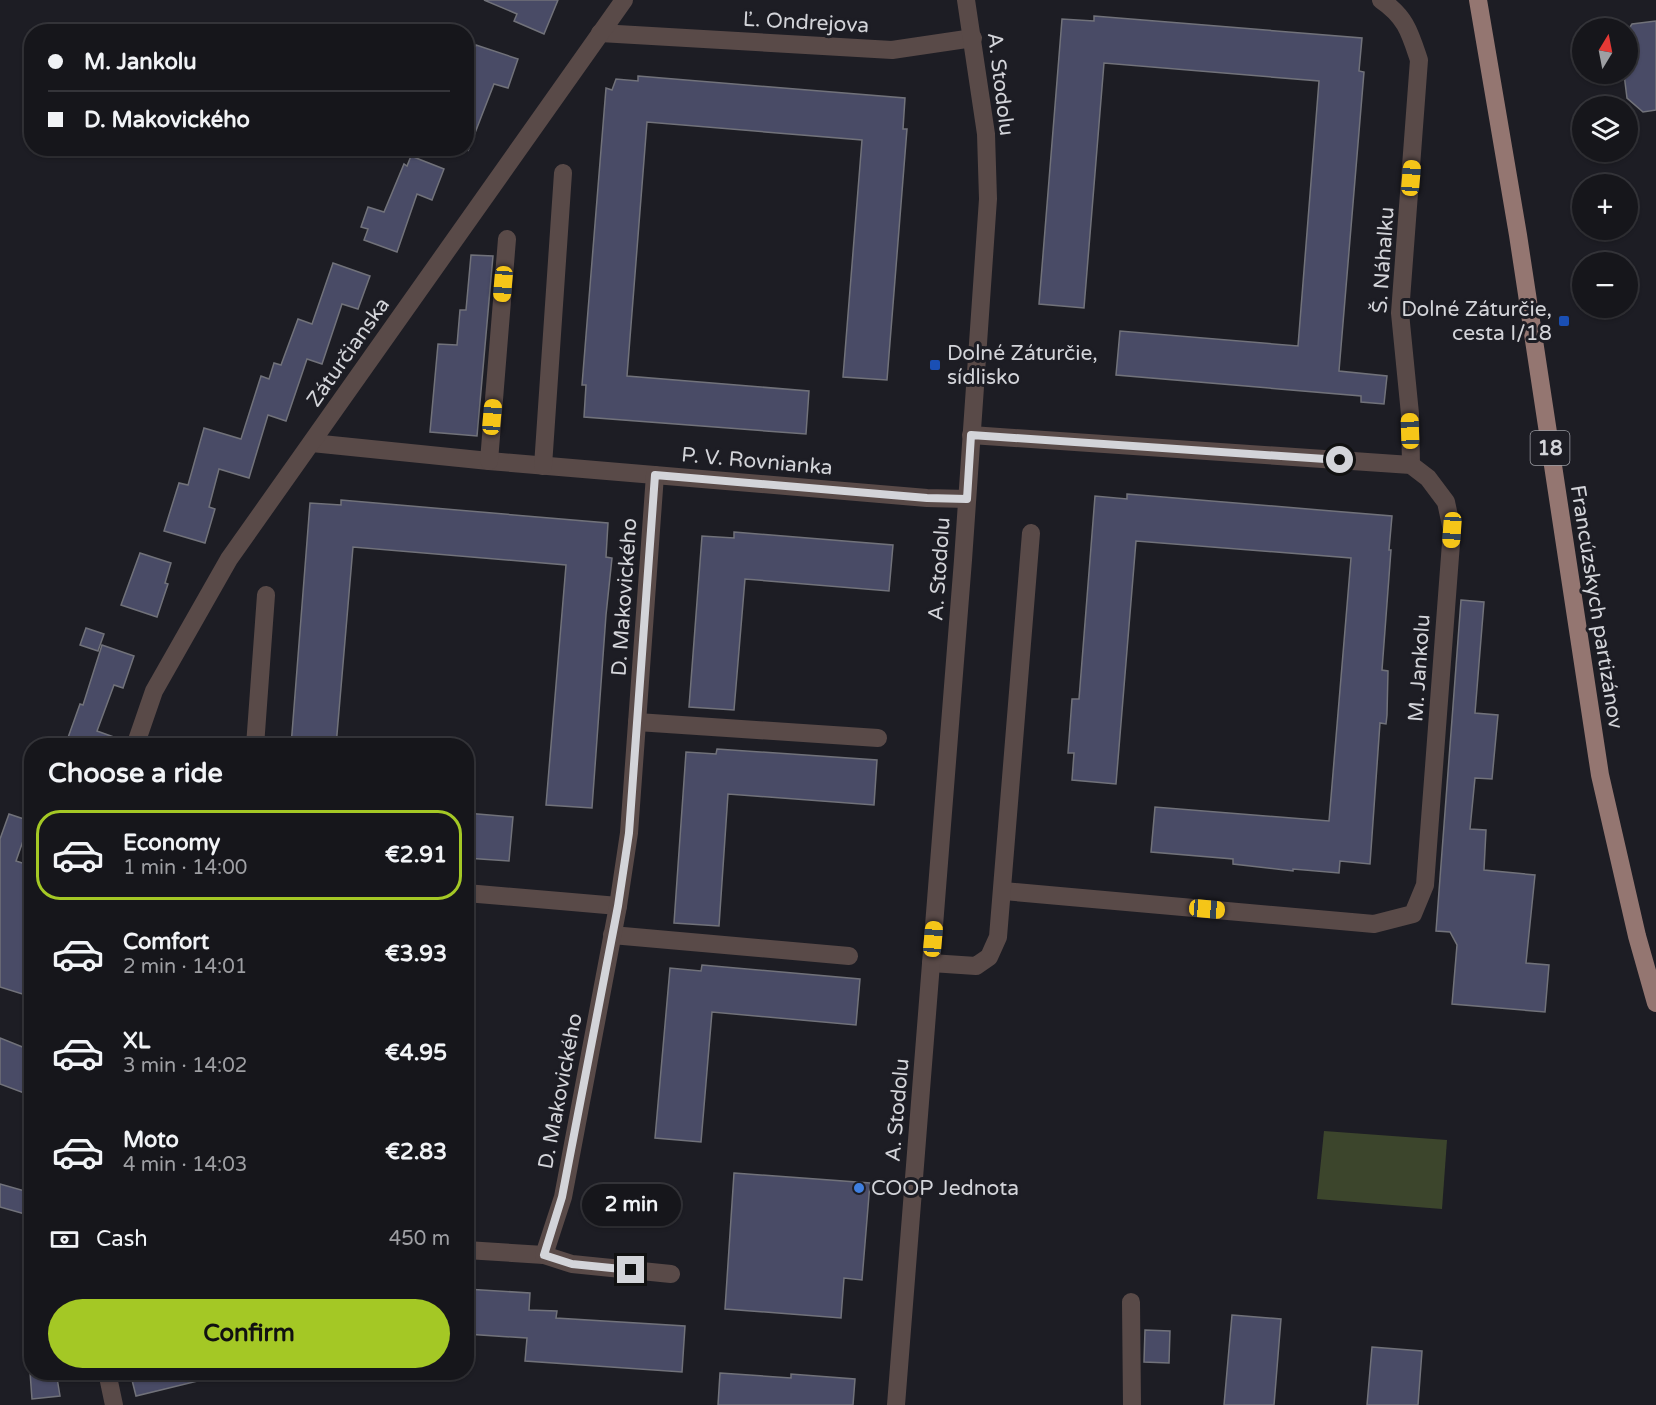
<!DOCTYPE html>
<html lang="en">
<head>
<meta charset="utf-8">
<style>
  body { margin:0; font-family:"Varela Round",sans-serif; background:#232328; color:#f1f3f6; height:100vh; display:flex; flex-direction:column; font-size:22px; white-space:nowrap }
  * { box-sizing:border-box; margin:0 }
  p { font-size:20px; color:#9e9fa3 }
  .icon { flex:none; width:33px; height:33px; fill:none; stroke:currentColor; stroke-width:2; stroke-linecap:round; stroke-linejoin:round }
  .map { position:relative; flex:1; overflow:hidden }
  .sheet { position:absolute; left:24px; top:738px; width:450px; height:642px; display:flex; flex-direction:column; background:#16161b; border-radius:24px; box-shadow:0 2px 4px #0004,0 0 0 2px #35353a }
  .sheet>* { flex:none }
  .banner { position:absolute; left:24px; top:24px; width:450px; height:132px; border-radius:24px; box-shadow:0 2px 4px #0004,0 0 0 2px #35353a; display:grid; align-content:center; height:132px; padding:0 24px; background:#16161b }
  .needle { width:39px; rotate:10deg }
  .fabs { position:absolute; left:1572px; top:18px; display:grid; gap:12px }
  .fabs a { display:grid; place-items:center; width:66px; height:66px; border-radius:50%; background:#16161b; box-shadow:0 2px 4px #0004,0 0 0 2px #35353a; font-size:30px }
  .end { position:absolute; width:27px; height:27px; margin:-14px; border:8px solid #d3d4d9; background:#111; box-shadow:0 0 0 3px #111 }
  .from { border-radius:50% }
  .bubble { position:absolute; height:42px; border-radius:21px; background:#16161b; box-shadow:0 2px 4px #0004,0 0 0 2px #35353a; font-size:20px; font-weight:800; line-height:42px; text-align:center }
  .car { position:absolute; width:18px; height:36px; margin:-18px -9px; border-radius:8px; box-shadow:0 0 4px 2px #0007; background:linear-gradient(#f5c518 24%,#345 0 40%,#f5c518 0 76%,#345 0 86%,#f5c518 0) }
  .banner b { display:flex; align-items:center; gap:21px; height:57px; font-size:22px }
  .banner b+b { border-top:2px solid #35353a }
  .banner i { width:15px; height:15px; background:#f1f3f6 }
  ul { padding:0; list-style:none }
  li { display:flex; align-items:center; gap:18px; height:90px; margin:0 12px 9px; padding:0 12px; border:3px solid transparent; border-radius:24px }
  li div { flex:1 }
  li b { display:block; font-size:22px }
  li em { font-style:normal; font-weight:800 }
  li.selected { border-color:#a4c825 }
  li>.icon { width:54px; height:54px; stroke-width:1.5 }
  h2 { padding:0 24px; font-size:27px; line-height:72px }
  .pay { display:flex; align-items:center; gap:15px; height:66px; padding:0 24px; font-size:22px }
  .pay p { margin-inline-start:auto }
  .cta { display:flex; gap:12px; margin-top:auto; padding:12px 24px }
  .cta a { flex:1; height:69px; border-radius:36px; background:#a4c825; color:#111; font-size:24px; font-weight:800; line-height:69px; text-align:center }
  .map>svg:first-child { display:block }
  .green { fill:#3c452c }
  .building { fill:#494b66; stroke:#71727a; stroke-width:1.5 }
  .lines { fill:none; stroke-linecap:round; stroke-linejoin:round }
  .minor { stroke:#594a48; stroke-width:18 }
  .major { stroke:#947671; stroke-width:18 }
  .route { stroke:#d3d4d9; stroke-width:8 }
  .transit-dot { fill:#1a4fb4; stroke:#1d1d24; stroke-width:2 }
  .shop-dot { fill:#3f7fe0; stroke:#1d1d24; stroke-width:2 }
  .labels { text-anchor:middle; stroke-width:6; stroke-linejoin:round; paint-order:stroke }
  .shield { fill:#1d1d24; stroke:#9c9da3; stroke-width:1.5 }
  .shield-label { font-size:20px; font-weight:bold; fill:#d3d4d9 }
  .street-label { font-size:21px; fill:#d3d4d9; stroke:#1d1d24 }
  .poi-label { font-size:21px; fill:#d3d4d9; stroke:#1d1d24; text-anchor:start }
</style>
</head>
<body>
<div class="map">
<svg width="1656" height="1405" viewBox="0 0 1656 1405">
  <rect width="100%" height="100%" fill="#1d1d24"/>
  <!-- green -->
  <polygon class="green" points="1324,1131 1447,1140 1442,1209 1317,1199"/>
  <!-- building -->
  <g class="building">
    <polygon points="484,0 558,0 544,34 514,21 517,14"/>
    <polygon points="1094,16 1362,38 1359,71 1364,72 1339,371 1387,376 1384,404 1361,402 1361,396 1116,375 1120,331 1298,346 1319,81 1104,63 1084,308 1039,304 1062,19 1094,21"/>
    <polygon points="1656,21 1656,110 1643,112 1627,98 1624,74 1628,74 1628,30 1632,24"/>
    <polygon points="476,45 518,59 508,88 494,84 468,151 466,73"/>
    <polygon points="638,76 905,98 903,129 907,129 887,380 843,377 862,140 647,122 627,376 809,391 806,434 584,417 586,385 582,385 606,88 612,90 616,79 638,81"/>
    <polygon points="411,156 444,169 432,200 417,194 397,252 364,240 368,229 361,227 368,207 384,212 404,164 407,166"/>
    <polygon points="471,255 493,256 477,436 430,432 438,344 457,345 460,310 466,310"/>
    <polygon points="333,263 370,276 358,309 342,304 322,364 307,359 286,421 268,415 249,478 219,469 209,507 215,509 205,543 164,531 179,483 188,485 204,428 241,439 261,376 269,379 274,363 281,365 298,319 312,324"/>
    <polygon points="1127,494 1392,516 1389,550 1391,550 1382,670 1388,671 1387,715 1386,724 1380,723 1370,864 1340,861 1339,873 1293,869 1293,871 1233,864 1233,859 1151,852 1155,807 1329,821 1351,558 1136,541 1116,784 1072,780 1074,753 1068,753 1072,699 1079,699 1095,496 1127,499"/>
    <polygon points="341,500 608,523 606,557 612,558 606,615 592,808 546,805 566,565 353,547 336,746 291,746 310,503 341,505"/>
    <polygon points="734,532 893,545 889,591 745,579 734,710 689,707 702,536 734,538"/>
    <polygon points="140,553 171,563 165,583 168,584 157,617 121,605"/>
    <polygon points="1461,600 1484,602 1475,713 1498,715 1492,779 1475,778 1470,829 1486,830 1484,870 1535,875 1526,963 1549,965 1545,1012 1452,1004 1457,945 1450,932 1436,931"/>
    <polygon points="86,628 104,634 98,651 80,645"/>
    <polygon points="102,645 134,656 123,688 114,685 97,731 125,741 124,746 65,746 80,704 83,705"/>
    <polygon points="717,749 877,760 874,805 728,794 719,926 674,923 686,752 716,754"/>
    <polygon points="466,813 513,817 509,861 466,858"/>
    <polygon points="9,814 30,821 16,861 32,866 32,997 0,987 0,839"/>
    <polygon points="702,965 860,979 856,1025 712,1012 701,1142 655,1138 670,968 701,971"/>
    <polygon points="0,1038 30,1050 23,1068 32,1072 32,1096 0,1084"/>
    <polygon points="734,1173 870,1183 862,1280 844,1278 841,1318 725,1309"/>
    <polygon points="0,1184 32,1193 32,1216 0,1207"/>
    <polygon points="466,1289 530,1293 529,1310 557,1311 556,1318 685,1326 682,1372 525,1361 527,1338 466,1334"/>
    <polygon points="1232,1315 1281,1319 1274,1405 1224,1405"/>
    <polygon points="1145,1330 1170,1331 1169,1363 1144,1362"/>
    <polygon points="1372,1347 1422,1351 1418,1405 1367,1405"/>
    <polygon points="30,1372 56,1372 60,1396 32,1399"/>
    <polygon points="130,1372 201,1372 202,1380 136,1396"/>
    <polygon points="720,1373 791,1378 791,1374 855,1379 853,1405 718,1405"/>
  </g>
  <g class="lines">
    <!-- minor -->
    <g class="minor">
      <path d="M1381 0C1406 17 1410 33 1419 60L1400 313 1410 414 1411 465"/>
      <polyline points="600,33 892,50 973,38"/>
      <polyline points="971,435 1411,465 1428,478 1446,502 1452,530 1425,885 1413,914 1374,924 1003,891"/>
      <polyline points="312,443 489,461 927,498 967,499"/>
      <polyline points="489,461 507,239"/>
      <polyline points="543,466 563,173"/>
      <polyline points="637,722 878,738"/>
      <polyline points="135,746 154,691 229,559 624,0"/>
      <polyline points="255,746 266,595"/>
      <polyline points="466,893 618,906"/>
      <polyline points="612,935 849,956"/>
      <polyline points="931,963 976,966 989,957 998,937 1031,533"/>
      <polyline points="466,1250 544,1255 572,1264 671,1274"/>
      <polyline points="544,1255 563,1197 618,906 629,833 655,475"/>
      <polyline points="1131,1302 1132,1405"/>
      <polyline points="107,1372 114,1405"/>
      <polyline points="896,1405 963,560 988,199 986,134 966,0"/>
    </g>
    <!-- major -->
    <polyline class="major" points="1478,0 1518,235 1600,775 1637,936 1656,1003"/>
  </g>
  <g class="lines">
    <!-- route -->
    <polyline class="route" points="631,1270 572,1264 544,1255 562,1197 618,906 629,833 655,475 927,498 967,499 971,435 1340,460"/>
  </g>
  <!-- markers -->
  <g class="transit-dot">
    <rect x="1558" y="315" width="12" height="12" rx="3"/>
    <rect x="929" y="359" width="12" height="12" rx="3"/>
  </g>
  <circle class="shop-dot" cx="859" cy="1188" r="6"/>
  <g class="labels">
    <!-- shield labels -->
    <rect class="shield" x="1530.5" y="431" width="39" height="34" rx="4.5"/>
    <g class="shield-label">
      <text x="1550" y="455">18</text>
    </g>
    <!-- street labels -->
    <g class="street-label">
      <text transform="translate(806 22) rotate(3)" y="7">Ľ. Ondrejova</text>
      <text transform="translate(1001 84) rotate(83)" y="7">A. Stodolu</text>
      <text transform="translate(1383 260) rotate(-86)" y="7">Š. Náhalku</text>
      <text transform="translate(348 352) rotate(-55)" y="7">Záturčianska</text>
      <text transform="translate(757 461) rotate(5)" y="7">P. V. Rovnianka</text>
      <text transform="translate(939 569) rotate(-86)" y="7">A. Stodolu</text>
      <text transform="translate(624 597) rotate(-86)" y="7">D. Makovického</text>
      <text transform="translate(1597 607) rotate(81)" y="7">Francúzskych partizánov</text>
      <text transform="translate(1419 668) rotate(-86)" y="7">M. Jankolu</text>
      <text transform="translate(560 1091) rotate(-79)" y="7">D. Makovického</text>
      <text transform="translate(897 1110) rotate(-85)" y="7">A. Stodolu</text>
    </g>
    <!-- poi labels -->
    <g class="poi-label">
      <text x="1552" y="316" text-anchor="end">Dolné Záturčie,<tspan x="1552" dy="24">cesta I/18</tspan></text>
      <text x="947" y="360">Dolné Záturčie,<tspan x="947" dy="24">sídlisko</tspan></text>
      <text x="871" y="1195">COOP Jednota</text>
    </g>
  </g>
</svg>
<div class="fabs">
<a><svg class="needle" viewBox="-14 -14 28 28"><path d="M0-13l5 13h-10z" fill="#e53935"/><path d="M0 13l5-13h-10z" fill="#9e9fa3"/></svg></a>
<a><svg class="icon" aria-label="layers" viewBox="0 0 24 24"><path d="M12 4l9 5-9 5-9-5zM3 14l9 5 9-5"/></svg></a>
<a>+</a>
<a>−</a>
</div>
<i class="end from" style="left:1340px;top:460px"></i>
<i class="end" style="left:631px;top:1270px"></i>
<div class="bubble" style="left:582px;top:1184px;width:99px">2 min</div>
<i class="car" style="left:1411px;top:178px;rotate:5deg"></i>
<i class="car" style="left:503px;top:284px;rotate:185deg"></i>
<i class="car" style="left:492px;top:417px;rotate:5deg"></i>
<i class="car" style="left:1410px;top:431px;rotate:358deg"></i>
<i class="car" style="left:1452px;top:530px;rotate:184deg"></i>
<i class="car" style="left:1207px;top:909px;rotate:95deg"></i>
<i class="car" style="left:933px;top:939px;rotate:5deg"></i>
<div class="banner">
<b><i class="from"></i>M. Jankolu</b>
<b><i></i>D. Makovického</b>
</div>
<section class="sheet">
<h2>Choose a ride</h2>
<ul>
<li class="selected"><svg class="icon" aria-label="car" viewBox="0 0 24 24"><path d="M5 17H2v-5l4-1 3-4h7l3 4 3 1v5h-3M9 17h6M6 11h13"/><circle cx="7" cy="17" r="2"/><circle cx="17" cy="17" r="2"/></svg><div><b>Economy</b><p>1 min · 14:00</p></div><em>€2.91</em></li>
<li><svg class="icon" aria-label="car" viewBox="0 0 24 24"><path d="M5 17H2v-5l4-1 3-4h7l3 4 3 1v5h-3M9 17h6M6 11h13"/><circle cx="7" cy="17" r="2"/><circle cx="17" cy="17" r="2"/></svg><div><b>Comfort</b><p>2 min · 14:01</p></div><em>€3.93</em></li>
<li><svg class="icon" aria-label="car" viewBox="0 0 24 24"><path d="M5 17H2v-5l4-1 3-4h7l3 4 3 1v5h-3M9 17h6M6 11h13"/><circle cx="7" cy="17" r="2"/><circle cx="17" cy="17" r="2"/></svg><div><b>XL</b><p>3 min · 14:02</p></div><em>€4.95</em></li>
<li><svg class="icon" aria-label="car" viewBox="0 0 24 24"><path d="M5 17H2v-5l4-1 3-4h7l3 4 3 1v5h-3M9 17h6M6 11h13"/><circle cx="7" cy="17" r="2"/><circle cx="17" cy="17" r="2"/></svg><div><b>Moto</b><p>4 min · 14:03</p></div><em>€2.83</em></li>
</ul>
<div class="pay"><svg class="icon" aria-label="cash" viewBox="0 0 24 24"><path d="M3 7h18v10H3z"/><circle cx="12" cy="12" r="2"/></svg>Cash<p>450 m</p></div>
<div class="cta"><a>Confirm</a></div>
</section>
</div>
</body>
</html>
